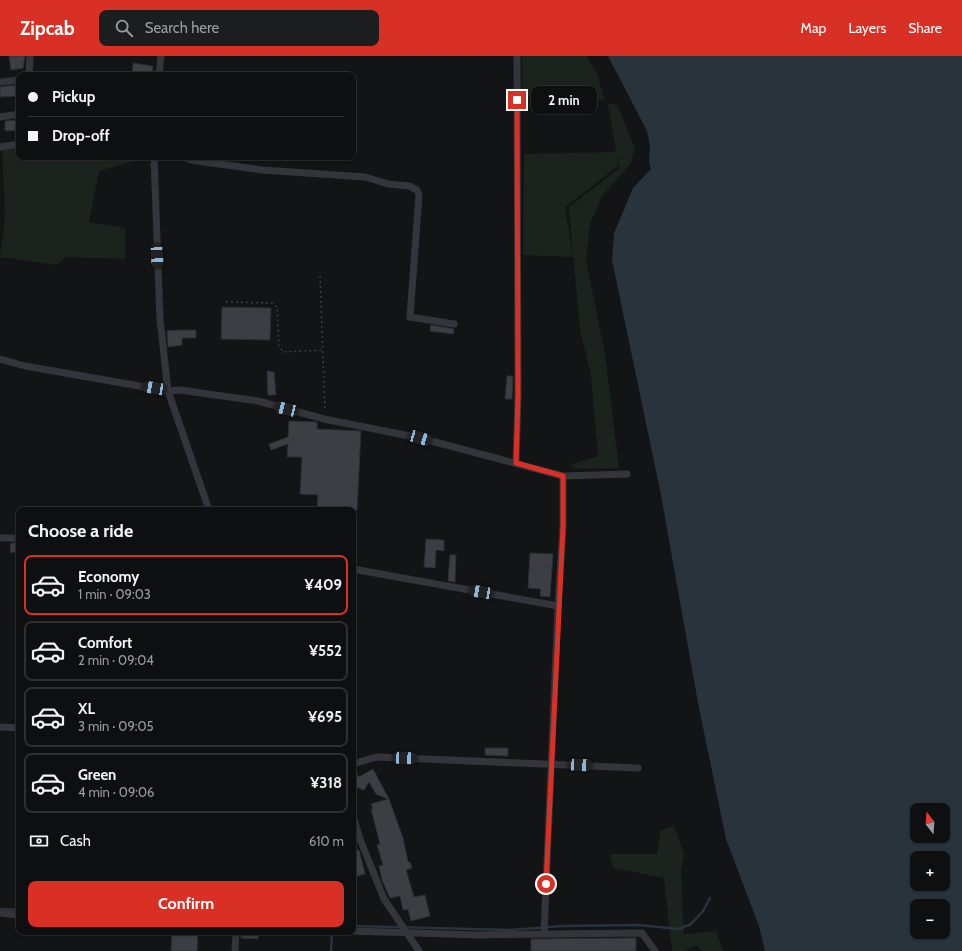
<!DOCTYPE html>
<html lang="en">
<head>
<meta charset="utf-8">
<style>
  body { margin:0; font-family:Cabin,sans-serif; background:#1c1d1e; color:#f1f3f6; height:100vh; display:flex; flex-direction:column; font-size:15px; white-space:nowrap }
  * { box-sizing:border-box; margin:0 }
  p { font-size:13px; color:#9b9c9f }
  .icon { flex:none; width:22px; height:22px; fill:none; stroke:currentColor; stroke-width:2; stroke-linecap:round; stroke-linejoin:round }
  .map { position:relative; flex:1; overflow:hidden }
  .details { position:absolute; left:16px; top:451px; width:340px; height:428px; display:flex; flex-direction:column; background:#0e0f10; border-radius:8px; box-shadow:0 1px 3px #0004,0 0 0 1px #2e2f30 }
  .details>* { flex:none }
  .banner { position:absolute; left:16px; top:16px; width:340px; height:88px; border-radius:8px; box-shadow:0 1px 3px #0004,0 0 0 1px #2e2f30; display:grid; align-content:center; height:88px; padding:0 12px; background:#0e0f10 }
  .needle { width:26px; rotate:343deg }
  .controls { position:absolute; left:910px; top:747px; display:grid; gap:8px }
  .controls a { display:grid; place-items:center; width:40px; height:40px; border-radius:8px; background:#0e0f10; box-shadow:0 1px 3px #0004,0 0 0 1px #2e2f30; font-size:20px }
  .end { position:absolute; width:18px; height:18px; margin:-9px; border:5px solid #d93025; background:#fff; box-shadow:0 0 0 2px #fff }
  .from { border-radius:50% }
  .bubble { position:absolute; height:28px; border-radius:8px; background:#0e0f10; box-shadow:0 1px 3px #0004,0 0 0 1px #2e2f30; font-size:13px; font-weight:800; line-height:28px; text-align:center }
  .car { position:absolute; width:12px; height:24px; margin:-12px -6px; border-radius:5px; box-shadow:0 0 3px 1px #0007; background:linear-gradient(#222 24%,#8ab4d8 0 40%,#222 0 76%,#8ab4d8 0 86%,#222 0) }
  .banner b { display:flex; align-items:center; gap:14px; height:38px; font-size:15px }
  .banner b+b { border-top:1px solid #2e2f30 }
  .banner i { width:10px; height:10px; background:#f1f3f6 }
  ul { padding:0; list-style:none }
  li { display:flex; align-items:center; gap:12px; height:60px; margin:0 8px 6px; padding:0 4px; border:2px solid #2e2f30; border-radius:8px }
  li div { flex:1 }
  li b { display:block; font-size:15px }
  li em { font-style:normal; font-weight:800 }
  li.on { border-color:#d93025 }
  li>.icon { width:36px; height:36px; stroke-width:1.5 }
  h2 { padding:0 12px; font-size:18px; line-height:48px }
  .pay { display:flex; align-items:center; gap:10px; height:44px; padding:0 12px; font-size:15px }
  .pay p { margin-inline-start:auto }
  .action { display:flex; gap:8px; margin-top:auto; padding:8px 12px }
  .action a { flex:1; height:46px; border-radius:8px; background:#d93025; color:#fff; font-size:16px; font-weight:800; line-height:46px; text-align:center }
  header { display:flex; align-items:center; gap:24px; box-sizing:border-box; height:56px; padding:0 20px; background:#d93025; color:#fff }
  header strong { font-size:19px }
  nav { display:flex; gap:22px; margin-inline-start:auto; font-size:14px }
  .search { width:280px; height:36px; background:#1c1d1e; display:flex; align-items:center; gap:10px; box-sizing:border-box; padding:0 14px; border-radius:8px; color:#9b9c9f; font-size:15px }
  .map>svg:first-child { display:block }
  .green { fill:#1b241c }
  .water { fill:#29333b; fill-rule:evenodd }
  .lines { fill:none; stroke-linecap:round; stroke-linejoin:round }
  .stream { stroke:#29333b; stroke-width:2.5 }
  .building { fill:#3d3e43; stroke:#2d2d32 }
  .path { stroke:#3a3d42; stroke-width:1.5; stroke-dasharray:2 3; stroke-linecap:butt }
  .street { stroke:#34353b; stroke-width:7 }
  .route { stroke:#d93025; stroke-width:5 }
</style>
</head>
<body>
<header>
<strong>Zipcab</strong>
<div class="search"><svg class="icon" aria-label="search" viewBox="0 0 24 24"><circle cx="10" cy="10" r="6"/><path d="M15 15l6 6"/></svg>Search here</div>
<nav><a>Map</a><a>Layers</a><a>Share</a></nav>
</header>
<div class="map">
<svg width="962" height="895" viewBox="0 0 962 895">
  <rect width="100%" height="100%" fill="#131416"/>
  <!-- green -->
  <g class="green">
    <polygon points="522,0 587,0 598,20 604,44 522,40"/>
    <polygon points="608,48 617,49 635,92 631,107 602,140 590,168 586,204 605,298 619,412 572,413 571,408 598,400 591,319 580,274 569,151 620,112 617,99 618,110 565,151 573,201 523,199 524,98 616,96"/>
    <path d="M19 92V101H148L99 115 89 166 125 172V203L66 201 57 209 0 201C0 191 4 182 4 173 6 147 3 120 2 94Z"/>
    <polygon points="674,770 684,798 681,816 684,878 716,875 723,895 702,895 697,890 692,890 686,895 672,895 664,822 613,812 610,798 657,798 661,774"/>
  </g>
  <!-- water -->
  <path class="water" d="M608 0H962V895H765L759 870 726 783 698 647 661 439 612 204 614 177 633 132 651 113 649 105 650 90 647 75ZM917 754H943V780H917ZM917 802H943V828H917ZM917 850H943V876H917Z"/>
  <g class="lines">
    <!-- stream -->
    <g class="stream">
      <polyline points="0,853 19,854"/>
      <polyline points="353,870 511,874 562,870 639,869 679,873 691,868 703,855 710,842"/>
      <polyline points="331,895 332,876"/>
    </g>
  </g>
  <!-- building -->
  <g class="building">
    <polygon points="9,0 25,0 23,12 11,14"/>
    <polygon points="133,7 153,10 152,19 132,19"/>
    <polygon points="16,29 16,40 0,41 0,31"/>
    <polygon points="19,64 19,74 5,75 5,65"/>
    <polygon points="222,251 271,252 270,284 221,283"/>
    <polygon points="431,269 454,273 453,278 430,275"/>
    <polygon points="181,274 196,274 196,282 182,282 182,289 168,291 167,275"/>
    <polygon points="267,315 274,316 276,339 268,339"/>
    <polygon points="507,320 513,320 512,343 505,343"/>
    <polygon points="289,365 317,366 317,373 361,375 357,454 317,454 318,439 300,438 302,401 287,401 288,388 271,394 269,388 288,381"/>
    <polygon points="426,483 444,484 444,495 436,494 435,512 424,511"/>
    <polygon points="11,487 19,487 19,497 10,496"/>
    <polygon points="530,497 553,498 550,541 540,540 541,533 528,532"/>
    <polygon points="450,499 456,499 455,526 448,525"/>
    <polygon points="485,692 508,692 508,700 485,699"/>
    <polygon points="353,713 359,721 373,713 389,743 403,782 408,806 410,806 412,812 406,814 414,841 425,839 430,860 411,865 408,853 403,854 400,840 390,842 382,824 379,810 383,809 377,789 380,788 371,753 373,753 371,748 388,743 376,738 369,726 364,734 353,730"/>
    <polygon points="359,794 365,818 353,821 353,795"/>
    <polygon points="188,876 198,876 197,895 171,895 172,878 186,878"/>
    <polygon points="241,876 259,876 258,883 241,882"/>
    <polygon points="636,882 636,895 531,895 531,883"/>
  </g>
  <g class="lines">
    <!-- path -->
    <g class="path">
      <polyline points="320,220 325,355"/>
      <polyline points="226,246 272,247 277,251 279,290 283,296 324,294"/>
    </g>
    <!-- street -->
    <g class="street">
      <polyline points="29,19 30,0"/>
      <polyline points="159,19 161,0"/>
      <polyline points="0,26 19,24"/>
      <polyline points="0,61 19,58"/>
      <polyline points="0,91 19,88"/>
      <polyline points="154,101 160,263 168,335 209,454"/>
      <polyline points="183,101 191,104 262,114 365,121 388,128 409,130 417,134 419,139 410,261 454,268"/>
      <polyline points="0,303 25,310 168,335 180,334 258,345 324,363 420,382 563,420 627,418"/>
      <polyline points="516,407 518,341 517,0"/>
      <polyline points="0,482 19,482"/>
      <polyline points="353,513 558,550"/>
      <polyline points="0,671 19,672"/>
      <polyline points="353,708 376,701 638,712"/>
      <polyline points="353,760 360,783 384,843 419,895"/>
      <polyline points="0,857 19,859"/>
      <polyline points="353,875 477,879 642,877 655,895"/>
      <polyline points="544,877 558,550 563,471 563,420"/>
      <polyline points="235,895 236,876"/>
    </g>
  </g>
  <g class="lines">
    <!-- route -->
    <polyline class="route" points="517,44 518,341 516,407 563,420 563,471 546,828"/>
  </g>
</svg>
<div class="controls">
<a><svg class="needle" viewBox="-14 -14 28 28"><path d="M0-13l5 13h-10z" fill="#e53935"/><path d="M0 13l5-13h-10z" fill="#9b9c9f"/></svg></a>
<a>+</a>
<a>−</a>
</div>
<i class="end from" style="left:546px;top:828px"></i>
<i class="end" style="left:517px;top:44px"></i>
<div class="bubble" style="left:531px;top:30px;width:66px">2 min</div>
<i class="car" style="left:157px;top:200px;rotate:177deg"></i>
<i class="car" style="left:154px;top:332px;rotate:280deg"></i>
<i class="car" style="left:286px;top:353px;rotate:284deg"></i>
<i class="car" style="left:420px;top:382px;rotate:106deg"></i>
<i class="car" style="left:481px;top:536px;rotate:280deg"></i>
<i class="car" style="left:405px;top:702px;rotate:92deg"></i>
<i class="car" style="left:580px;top:709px;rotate:93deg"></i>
<div class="banner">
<b><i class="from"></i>Pickup</b>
<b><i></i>Drop-off</b>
</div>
<section class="details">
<h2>Choose a ride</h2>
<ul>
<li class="on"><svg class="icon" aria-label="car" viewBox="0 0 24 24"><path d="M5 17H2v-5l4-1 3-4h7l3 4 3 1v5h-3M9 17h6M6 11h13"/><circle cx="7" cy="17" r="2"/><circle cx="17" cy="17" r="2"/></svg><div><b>Economy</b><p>1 min · 09:03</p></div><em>¥409</em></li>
<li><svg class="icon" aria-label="car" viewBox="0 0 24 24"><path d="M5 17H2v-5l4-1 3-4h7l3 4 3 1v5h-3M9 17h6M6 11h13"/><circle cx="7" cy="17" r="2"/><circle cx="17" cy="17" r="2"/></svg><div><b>Comfort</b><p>2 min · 09:04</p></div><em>¥552</em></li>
<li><svg class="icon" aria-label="car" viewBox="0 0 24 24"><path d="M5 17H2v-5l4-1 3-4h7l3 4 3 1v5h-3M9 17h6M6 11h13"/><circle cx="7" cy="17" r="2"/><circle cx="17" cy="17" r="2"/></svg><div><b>XL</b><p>3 min · 09:05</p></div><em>¥695</em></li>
<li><svg class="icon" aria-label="car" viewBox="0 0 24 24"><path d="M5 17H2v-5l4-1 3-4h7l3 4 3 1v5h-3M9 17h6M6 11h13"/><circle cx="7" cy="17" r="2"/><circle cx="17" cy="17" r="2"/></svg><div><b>Green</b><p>4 min · 09:06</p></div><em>¥318</em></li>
</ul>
<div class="pay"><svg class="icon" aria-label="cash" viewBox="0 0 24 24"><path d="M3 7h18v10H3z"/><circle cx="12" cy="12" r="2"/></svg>Cash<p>610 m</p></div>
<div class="action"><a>Confirm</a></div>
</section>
</div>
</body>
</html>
